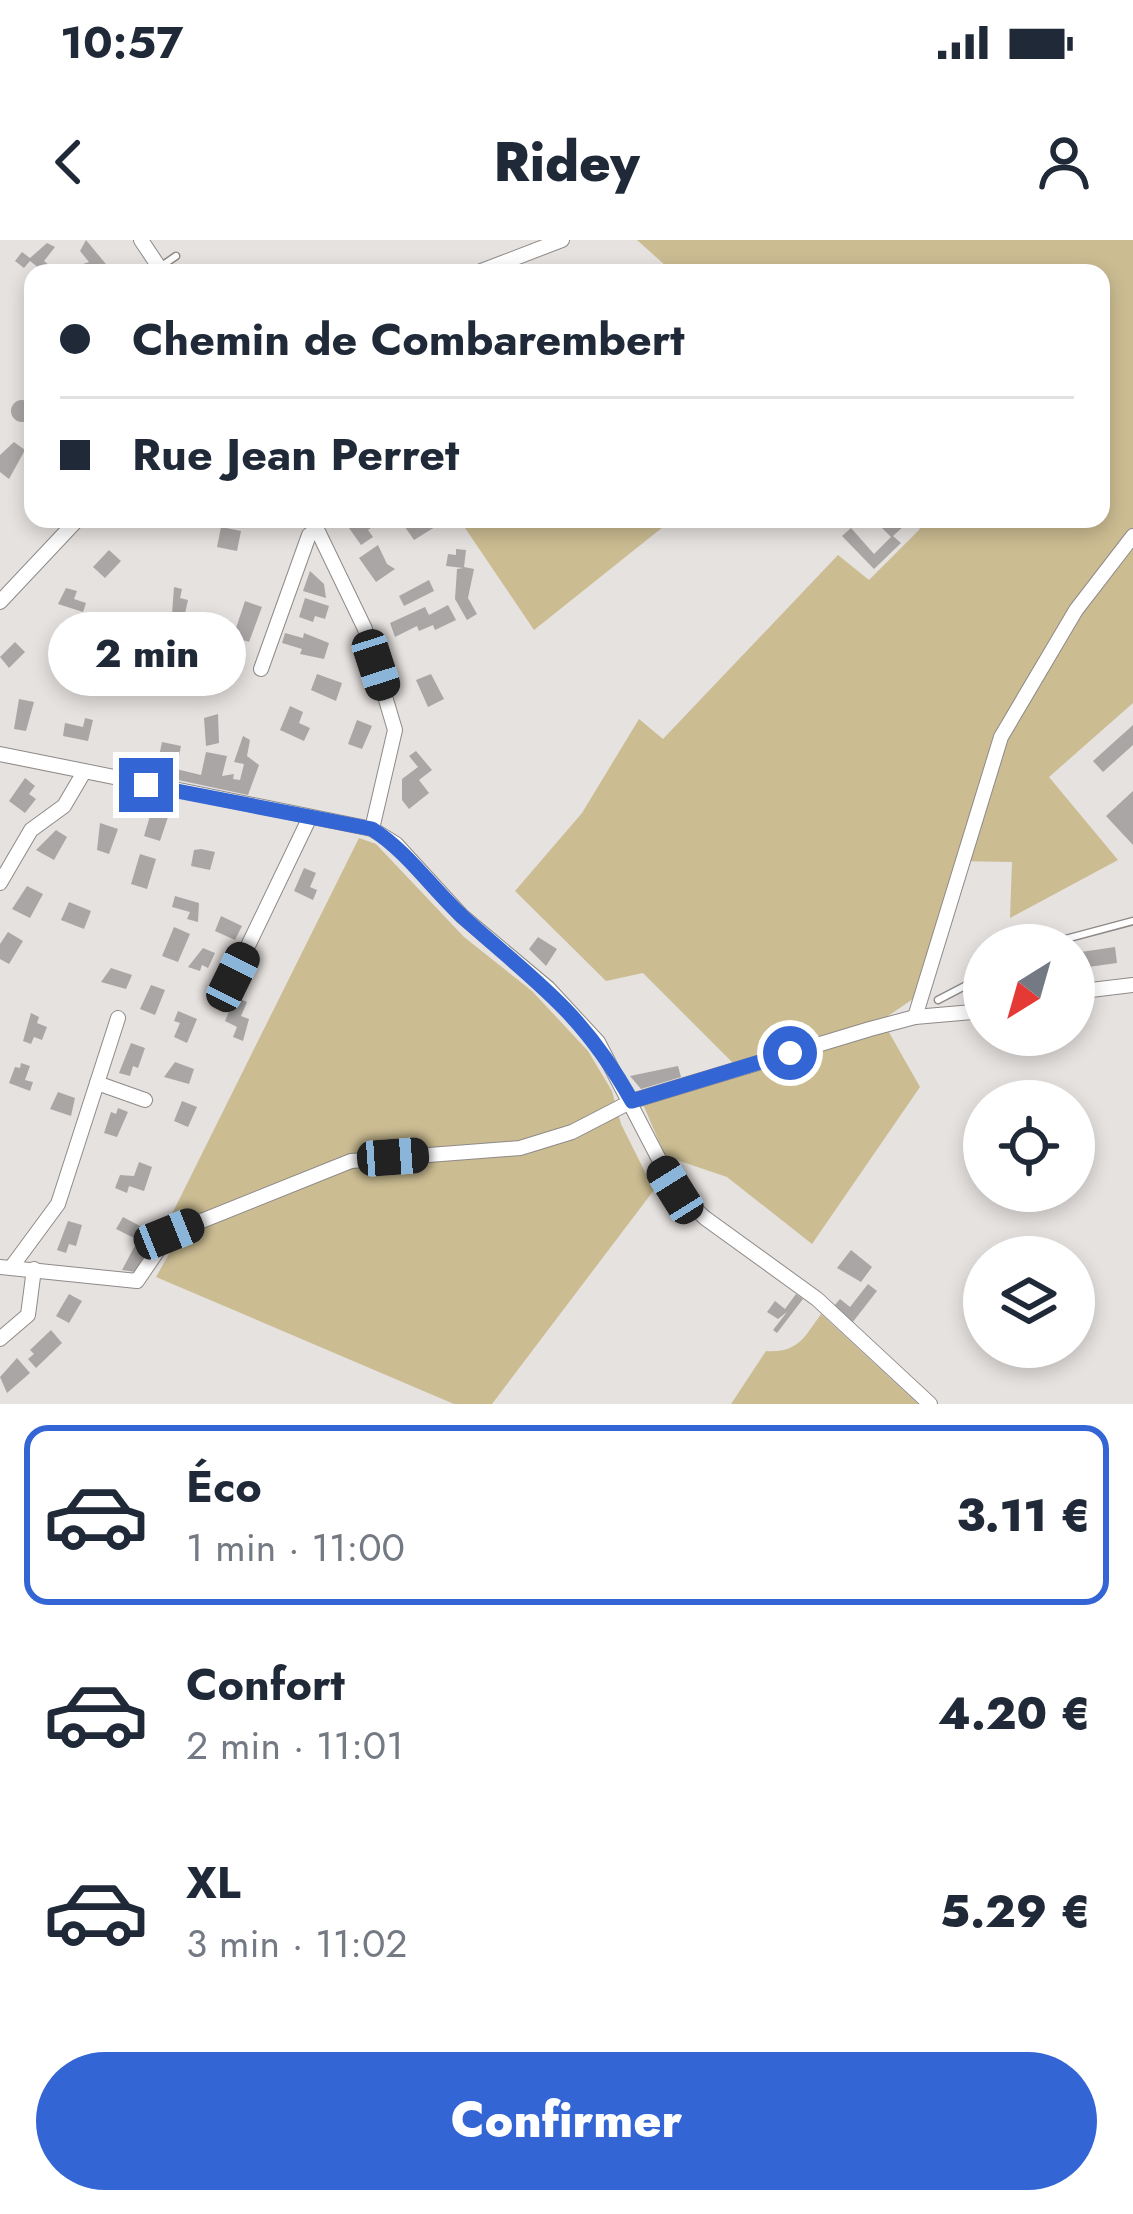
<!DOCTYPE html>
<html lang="fr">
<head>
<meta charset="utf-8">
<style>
  body { margin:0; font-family:Jost,sans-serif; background:#f6f6f7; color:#1f2937; height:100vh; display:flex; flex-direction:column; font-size:45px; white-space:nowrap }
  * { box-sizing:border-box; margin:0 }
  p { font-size:39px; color:#747a83 }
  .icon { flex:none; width:66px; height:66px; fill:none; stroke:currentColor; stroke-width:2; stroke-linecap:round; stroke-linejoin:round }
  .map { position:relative; height:1164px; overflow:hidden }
  .side { display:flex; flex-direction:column; background:#fff; flex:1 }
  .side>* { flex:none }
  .top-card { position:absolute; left:24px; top:24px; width:1086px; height:264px; border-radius:24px; box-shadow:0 6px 18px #0003; display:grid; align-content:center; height:264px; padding:0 36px; background:#fff }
  .needle { width:78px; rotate:217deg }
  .fabs { position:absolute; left:963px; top:684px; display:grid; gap:24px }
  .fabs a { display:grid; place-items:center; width:132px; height:132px; border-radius:50%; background:#fff; box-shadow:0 6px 18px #0003; font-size:60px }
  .end { position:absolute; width:54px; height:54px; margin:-27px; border:15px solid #3465d4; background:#fff; box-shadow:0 0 0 6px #fff }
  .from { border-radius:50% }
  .bubble { position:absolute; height:84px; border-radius:42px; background:#fff; box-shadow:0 6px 18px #0003; font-size:39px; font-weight:800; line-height:84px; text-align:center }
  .car { position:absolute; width:36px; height:72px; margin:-36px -18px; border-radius:15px; box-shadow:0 0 9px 3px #0007; background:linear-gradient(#222 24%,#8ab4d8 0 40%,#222 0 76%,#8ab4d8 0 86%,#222 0) }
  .top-card b { display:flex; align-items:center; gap:42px; height:114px; font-size:45px }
  .top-card b+b { border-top:3px solid #e0e1e3 }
  .top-card i { width:30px; height:30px; background:#1f2937 }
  ul { padding:21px 0 0; list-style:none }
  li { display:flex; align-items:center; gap:36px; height:180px; margin:0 24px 18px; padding:0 12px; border:6px solid transparent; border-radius:24px }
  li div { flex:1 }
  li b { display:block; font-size:45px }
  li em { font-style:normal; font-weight:800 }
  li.active { border-color:#3465d4 }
  li>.icon { width:108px; height:108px; stroke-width:1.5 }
  .button { display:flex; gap:24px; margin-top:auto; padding:24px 36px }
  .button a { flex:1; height:138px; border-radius:72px; background:#3465d4; color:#fff; font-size:48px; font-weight:800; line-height:138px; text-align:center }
  .status { display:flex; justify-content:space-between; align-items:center; height:84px; padding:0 60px; background:#fff; direction:ltr }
  .status svg { height:33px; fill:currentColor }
  header { display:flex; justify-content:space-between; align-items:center; height:156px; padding:0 36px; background:#fff; font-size:54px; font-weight:800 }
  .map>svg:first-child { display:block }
  .green { fill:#cbbc92 }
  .building { fill:#aaa6a6 }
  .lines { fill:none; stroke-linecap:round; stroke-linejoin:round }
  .lane-casing { stroke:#8e8a88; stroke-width:9 }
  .street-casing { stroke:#8e8a88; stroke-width:16 }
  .lane { stroke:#fff; stroke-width:6 }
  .street { stroke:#fff; stroke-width:14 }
  .route { stroke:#3465d4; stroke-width:15 }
</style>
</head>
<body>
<div class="status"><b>10:57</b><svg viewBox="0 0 49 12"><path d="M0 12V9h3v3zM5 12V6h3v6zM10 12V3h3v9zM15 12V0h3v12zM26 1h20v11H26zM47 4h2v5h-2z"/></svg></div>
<header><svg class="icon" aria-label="back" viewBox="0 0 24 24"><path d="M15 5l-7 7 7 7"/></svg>Ridey<svg class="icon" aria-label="person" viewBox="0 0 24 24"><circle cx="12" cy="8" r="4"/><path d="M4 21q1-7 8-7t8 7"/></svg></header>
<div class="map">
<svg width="1133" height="1164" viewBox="0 0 1133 1164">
  <rect width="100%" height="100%" fill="#e6e2e0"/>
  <!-- green -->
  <g class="green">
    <polygon points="637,0 1133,0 1133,463 1049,537 1118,620 1010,678 1012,622 955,621 913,759 882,780 920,847 812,1004 727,937 665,916 643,864 742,832 643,733 606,741 515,651 582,573 639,479 663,499 838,315 869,340 920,289 911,279 1101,279 1101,33 660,33 666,26"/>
    <polygon points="459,279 673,279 534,390"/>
    <polygon points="359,598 376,604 464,697 532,751 588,811 612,851 621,884 654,950 492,1164 454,1164 156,1037 178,998 168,982"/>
    <path d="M821 1074 918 1164H731L766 1111C798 1113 804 1098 821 1074Z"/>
  </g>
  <!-- building -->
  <g class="building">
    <polygon points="86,0 110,29 105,33 92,28 78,33 74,27 89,22 80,11"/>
    <polygon points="47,3 55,7 44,21 49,25 44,32 30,21 24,28 15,21 22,12 30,18"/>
    <circle cx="22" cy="171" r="11"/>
    <polygon points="14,202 25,210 9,239 0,232 0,215"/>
    <polygon points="347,279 376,279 379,282 368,290 373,297 361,305 344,281"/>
    <polygon points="416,279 429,279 435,287 414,300 405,287"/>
    <polygon points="873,279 901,279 906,284 893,296 901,303 874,329 842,296 851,288 874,314 891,297"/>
    <polygon points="221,287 241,291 237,311 217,307"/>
    <polygon points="378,305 387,324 395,329 376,342 359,318"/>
    <polygon points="456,309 466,310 464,327 474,329 468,358 477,374 467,380 455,359 457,329 463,328 446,326 448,314 456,315"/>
    <polygon points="109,310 121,321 105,338 93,327"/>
    <polygon points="310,331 324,344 326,358 303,351"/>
    <polygon points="429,340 434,351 404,366 399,356"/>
    <polygon points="174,347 182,349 180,358 188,360 182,387 166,384 168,373 172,374"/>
    <polygon points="66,348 77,351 74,359 86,363 83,372 58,364"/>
    <polygon points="305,358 329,366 325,379 315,376 313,382 299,377"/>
    <polygon points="245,361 262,367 249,402 233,397"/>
    <polygon points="448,365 456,380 435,390 433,385 419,391 417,386 395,397 390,383 425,367 429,375"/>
    <polygon points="285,393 303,398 304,393 329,403 324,419 300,414 302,409 282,403"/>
    <polygon points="198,396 225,403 221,417 195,411"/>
    <polygon points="15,402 25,412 9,428 0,417"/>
    <polygon points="164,411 177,414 171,443 152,439"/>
    <circle cx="62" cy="424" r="12"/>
    <polygon points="102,413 126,421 123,437 99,432"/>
    <polygon points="214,433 219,446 213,446 213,454 194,451 193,441 201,440 201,434"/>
    <polygon points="317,434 342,443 336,461 311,450"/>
    <polygon points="431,434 444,459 428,467 416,440"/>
    <polygon points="19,459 34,462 26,491 14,489"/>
    <polygon points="290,466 303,472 299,483 310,488 304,501 280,490"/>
    <polygon points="218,474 219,503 206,506 204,478"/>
    <polygon points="85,478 93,480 88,501 63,496 65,483 83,487"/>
    <polygon points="357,480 372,486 362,509 348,504"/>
    <polygon points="1133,485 1133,505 1103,532 1093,521"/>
    <polygon points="243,496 250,500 247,516 259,525 248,555 155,535 162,502 181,506 176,529 201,535 206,512 227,516 222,536 234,534 233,539 240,540 244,524 234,522"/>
    <polygon points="416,511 432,530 419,540 429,553 409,569 402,560 402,539 418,527 409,516"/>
    <polygon points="25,538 35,546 29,554 36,559 25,573 9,561"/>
    <polygon points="1133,551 1133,605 1106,576"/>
    <polygon points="153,566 170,571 160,601 144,596"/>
    <polygon points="100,583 118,589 109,614 97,610"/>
    <polygon points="56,590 67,597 54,620 36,610"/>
    <polygon points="201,609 215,612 210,630 191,626 194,610"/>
    <polygon points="140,614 156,619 147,649 131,644"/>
    <polygon points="304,628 316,633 310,647 317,650 313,660 294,651"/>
    <polygon points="27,646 43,654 30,678 12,669"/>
    <polygon points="175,656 199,663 198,682 187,679 190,672 172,667"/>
    <polygon points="69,662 91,671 84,689 61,680"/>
    <polygon points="221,676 242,686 235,700 215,691"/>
    <polygon points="174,687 190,694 178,722 162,716"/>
    <polygon points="8,692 23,701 9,724 0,719 0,704"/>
    <polygon points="538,697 557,709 546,726 529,709"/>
    <polygon points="1115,707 1117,723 1074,729 1074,713"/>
    <polygon points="203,708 215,713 208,728 202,725 200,731 188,727"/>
    <polygon points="111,728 132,735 126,749 101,742"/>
    <polygon points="151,745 165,750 155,775 140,769"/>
    <polygon points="235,757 247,762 241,776 249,779 243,801 233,797 237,787 225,781"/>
    <polygon points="178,771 197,779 187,803 174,797 180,783 174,781"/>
    <polygon points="31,773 39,777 37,783 47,787 42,800 34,797 31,804 23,801"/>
    <polygon points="131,803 145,808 138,828 133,826 130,836 119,833"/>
    <polygon points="175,822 194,829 189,844 164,837"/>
    <polygon points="21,823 30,826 25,840 33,842 30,851 9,843 15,827 20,828"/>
    <polygon points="678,826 681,837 641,849 630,836"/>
    <polygon points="58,852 75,858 71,876 50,869"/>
    <polygon points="182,861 197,867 188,887 174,881"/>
    <polygon points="118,868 128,872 117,897 104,893 111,872 116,874"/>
    <polygon points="139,922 152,927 144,951 129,946 127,953 115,948 120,935 134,936"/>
    <polygon points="123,977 157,995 135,1032 122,1030 138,1000 116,989"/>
    <polygon points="68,981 82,985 76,1006 69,1004 66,1013 57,1010"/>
    <polygon points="851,1010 872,1027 861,1042 837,1028"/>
    <polygon points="868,1044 877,1051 852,1083 834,1066 840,1059 850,1067"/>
    <polygon points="69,1054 82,1061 69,1083 56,1076"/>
    <polygon points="796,1054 803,1059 777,1093 773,1090 787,1072 778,1079 767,1072 775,1061 785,1069"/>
    <polygon points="51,1090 62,1103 36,1128 28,1119 34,1114 30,1110"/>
    <polygon points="17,1118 30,1133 7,1153 0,1137"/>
  </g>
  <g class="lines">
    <!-- lane casing -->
    <g class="lane-casing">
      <g id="lane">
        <polyline points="163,25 176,16"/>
        <polyline points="1043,705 1133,681"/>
        <polyline points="938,760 984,736"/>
      </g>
    </g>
    <!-- street casing -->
    <g class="street-casing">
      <g id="street">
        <polyline points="141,0 163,33"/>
        <polyline points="476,33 562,0"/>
        <polyline points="312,279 365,389 395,490 372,589"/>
        <polyline points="0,362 78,279"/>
        <polyline points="261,429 309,295 317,290"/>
        <polyline points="0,514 372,589 396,604 462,676 548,748 598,802 675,950 705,978 817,1059 930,1164"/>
        <polyline points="0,643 31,590 64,566 84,532"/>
        <polyline points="233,737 309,579"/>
        <polyline points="1074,752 1133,745"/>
        <polyline points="915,777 1001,497 1076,370 1133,296"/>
        <polyline points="97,843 145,860"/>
        <polyline points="13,1025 58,964 118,778"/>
        <polyline points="0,1027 137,1041 169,994 351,921 520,908 572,892 632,861 870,789 915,777 984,771"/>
        <polyline points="0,1099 28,1075 34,1029"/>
      </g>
    </g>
    <!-- lane -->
    <use href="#lane" class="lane"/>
    <!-- street -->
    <use href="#street" class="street"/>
  </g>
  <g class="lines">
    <!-- route -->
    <path class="route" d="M146 545 372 589C409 613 432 649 465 679 538 744 582 772 632 861L790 813"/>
  </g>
</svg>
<div class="fabs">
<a><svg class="needle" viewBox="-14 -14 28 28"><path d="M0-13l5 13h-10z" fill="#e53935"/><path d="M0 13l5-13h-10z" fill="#747a83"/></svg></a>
<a><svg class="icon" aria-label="locate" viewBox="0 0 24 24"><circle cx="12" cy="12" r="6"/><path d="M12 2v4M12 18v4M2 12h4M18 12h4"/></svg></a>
<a><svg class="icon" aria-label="layers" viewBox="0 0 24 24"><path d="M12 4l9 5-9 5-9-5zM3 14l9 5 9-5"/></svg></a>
</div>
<i class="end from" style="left:790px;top:813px"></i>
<i class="end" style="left:146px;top:545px"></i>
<div class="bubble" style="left:48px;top:372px;width:198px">2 min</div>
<i class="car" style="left:376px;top:425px;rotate:162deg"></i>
<i class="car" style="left:233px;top:737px;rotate:26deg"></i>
<i class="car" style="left:393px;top:917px;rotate:86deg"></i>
<i class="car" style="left:675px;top:950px;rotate:328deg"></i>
<i class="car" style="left:169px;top:994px;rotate:68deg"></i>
<div class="top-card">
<b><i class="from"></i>Chemin de Combarembert</b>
<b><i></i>Rue Jean Perret</b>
</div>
</div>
<section class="side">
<ul>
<li class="active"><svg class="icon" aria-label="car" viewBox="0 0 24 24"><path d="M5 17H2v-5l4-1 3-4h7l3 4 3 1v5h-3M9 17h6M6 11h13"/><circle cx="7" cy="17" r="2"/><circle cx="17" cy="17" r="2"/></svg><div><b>Éco</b><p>1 min · 11:00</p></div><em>3.11 €</em></li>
<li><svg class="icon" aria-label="car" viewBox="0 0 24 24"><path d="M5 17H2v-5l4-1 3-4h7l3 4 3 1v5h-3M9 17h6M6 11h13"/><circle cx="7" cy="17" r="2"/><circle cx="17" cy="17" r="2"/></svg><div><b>Confort</b><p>2 min · 11:01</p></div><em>4.20 €</em></li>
<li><svg class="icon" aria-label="car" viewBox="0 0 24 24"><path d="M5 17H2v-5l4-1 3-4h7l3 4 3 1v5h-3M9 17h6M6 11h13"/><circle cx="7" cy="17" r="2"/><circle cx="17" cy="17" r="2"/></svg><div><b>XL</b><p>3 min · 11:02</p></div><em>5.29 €</em></li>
</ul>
<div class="button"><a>Confirmer</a></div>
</section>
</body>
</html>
